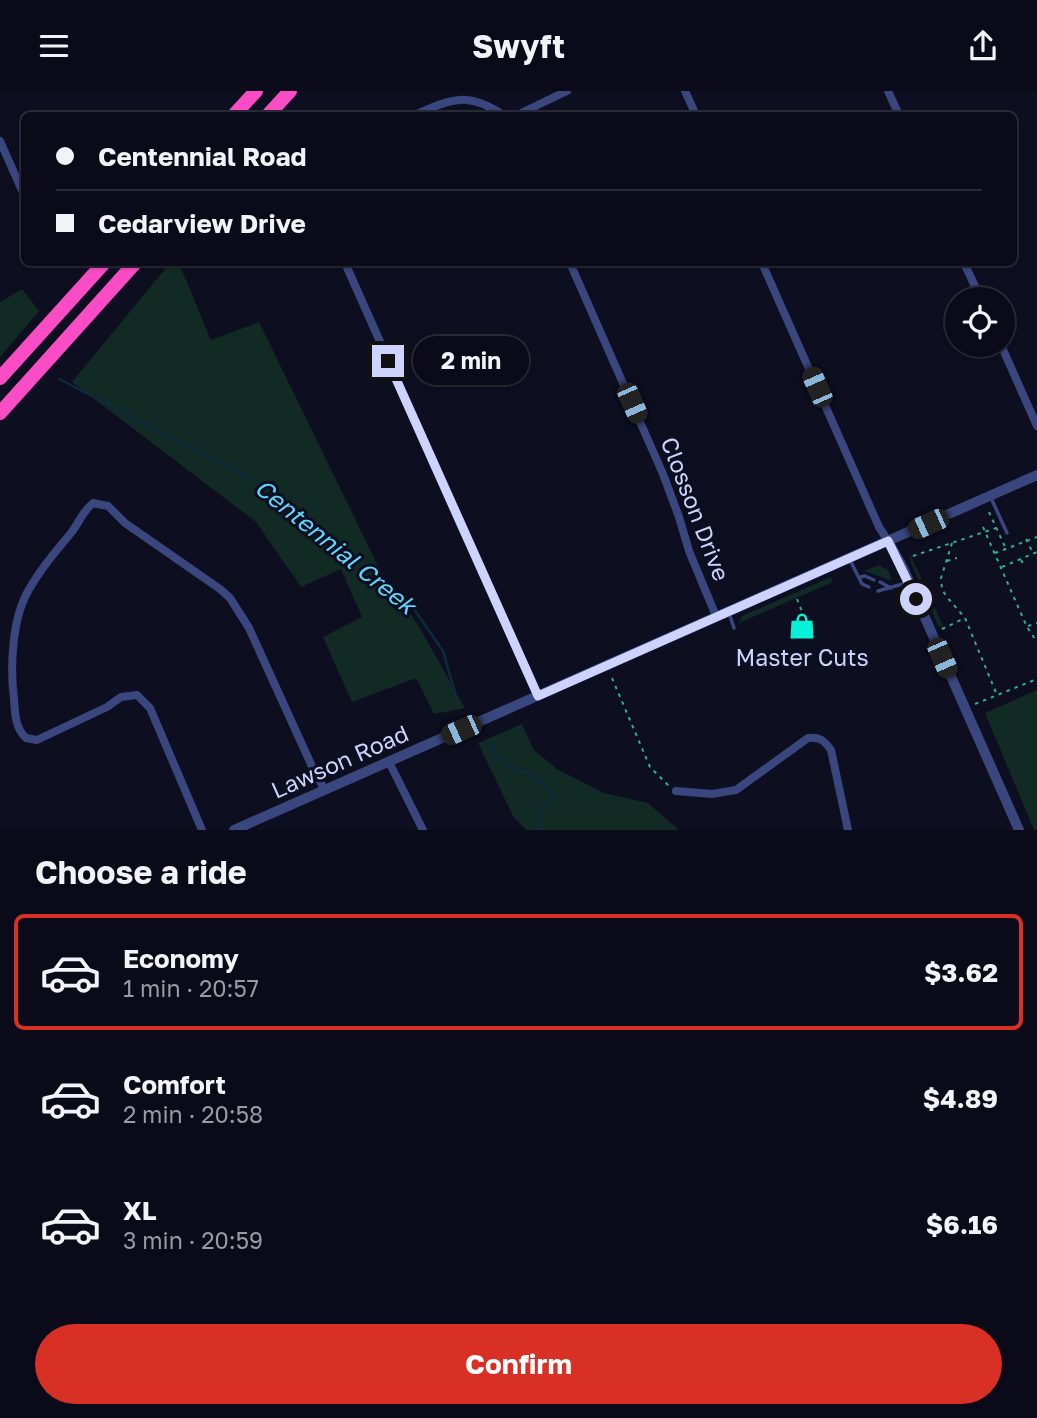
<!DOCTYPE html>
<html lang="en">
<head>
<meta charset="utf-8">
<style>
  body { margin:0; font-family:"Golos Text",sans-serif; background:#181825; color:#f1f3f6; height:100vh; display:flex; flex-direction:column; font-size:26px; white-space:nowrap }
  * { box-sizing:border-box; margin:0 }
  p { font-size:23px; color:#999aa2 }
  .icon { flex:none; width:38px; height:38px; fill:none; stroke:currentColor; stroke-width:2; stroke-linecap:round; stroke-linejoin:round }
  .map { position:relative; height:739px; overflow:hidden }
  .drawer { display:flex; flex-direction:column; background:#0a0a18; flex:1 }
  .drawer>* { flex:none }
  .top-card { position:absolute; left:21px; top:21px; width:996px; height:154px; border-radius:10px; box-shadow:0 2px 5px #0004,0 0 0 2px #2a2b37; display:grid; align-content:center; height:154px; padding:0 35px; background:#0a0a18 }
  .tools { position:absolute; left:945px; top:196px; display:grid; gap:14px }
  .tools a { display:grid; place-items:center; width:70px; height:70px; border-radius:50%; background:#0a0a18; box-shadow:0 2px 5px #0004,0 0 0 2px #2a2b37; font-size:35px }
  .end { position:absolute; width:32px; height:32px; margin:-16px; border:9px solid #ced3fe; background:#111; box-shadow:0 0 0 4px #111 }
  .from { border-radius:50% }
  .bubble { position:absolute; height:49px; border-radius:24px; background:#0a0a18; box-shadow:0 2px 5px #0004,0 0 0 2px #2a2b37; font-size:23px; font-weight:700; line-height:49px; text-align:center }
  .car { position:absolute; width:21px; height:42px; margin:-21px -10px; border-radius:9px; box-shadow:0 0 5px 2px #0007; background:linear-gradient(#222 24%,#8ab4d8 0 40%,#222 0 76%,#8ab4d8 0 86%,#222 0) }
  .top-card b { display:flex; align-items:center; gap:24px; height:66px; font-size:26px }
  .top-card b+b { border-top:2px solid #2a2b37 }
  .top-card i { width:18px; height:18px; background:#f1f3f6 }
  ul { padding:0; list-style:none }
  li { display:flex; align-items:center; gap:21px; height:116px; margin:0 14px 10px; padding:0 21px; border:4px solid transparent; border-radius:10px }
  li div { flex:1 }
  li b { display:block; font-size:26px }
  li em { font-style:normal; font-weight:700 }
  li.current { border-color:#d93025 }
  li>.icon { width:63px; height:63px; stroke-width:1.5 }
  h2 { padding:0 35px; font-size:32px; line-height:84px }
  .action { display:flex; gap:14px; margin-top:auto; padding:14px 35px }
  .action a { flex:1; height:80px; border-radius:42px; background:#d93025; color:#fff; font-size:28px; font-weight:700; line-height:80px; text-align:center }
  header { display:flex; justify-content:space-between; align-items:center; height:91px; padding:0 35px; background:#0a0a18; font-size:32px; font-weight:700 }
  .map>svg:first-child { display:block }
  .green { fill:#112a23 }
  .lines { fill:none; stroke-linecap:round; stroke-linejoin:round }
  .stream { stroke:#0c2a40; stroke-width:2.5 }
  .path { stroke:#31ae8c; stroke-width:2; stroke-dasharray:3.5 5; stroke-linecap:butt }
  .service { stroke:#3a467e; stroke-width:3.5 }
  .minor { stroke:#3a467e; stroke-width:8 }
  .tertiary { stroke:#3a467e; stroke-width:10 }
  .motorway { stroke:#fa4cc5; stroke-width:14 }
  .route { stroke:#ced3fe; stroke-width:9 }
  .labels { text-anchor:middle; stroke-width:6; stroke-linejoin:round; paint-order:stroke }
  .street-label { font-size:23px; fill:#ced3fe; stroke:#0d0e20 }
  .poi-label { font-size:23px; fill:#ced3fe; stroke:#0d0e20 }
  .water-label { font-size:24px; font-style:italic; fill:#5fd4fa; stroke:#0d0e20 }
</style>
</head>
<body>
<header><svg class="icon" aria-label="menu" viewBox="0 0 24 24"><path d="M4 6h16M4 12h16M4 18h16"/></svg>Swyft<svg class="icon" aria-label="share" viewBox="0 0 24 24"><path d="M12 15V3M7 8l5-5 5 5M5 13v7h14v-7"/></svg></header>
<div class="map">
<svg width="1037" height="739" viewBox="0 0 1037 739">
  <rect width="100%" height="100%" fill="#0d0e20"/>
  <!-- green -->
  <g class="green">
    <polygon points="170,172 179,172 211,249 259,231 382,483 418,534 465,617 434,623 416,587 352,611 323,546 362,526 341,478 301,496 256,431 72,291"/>
    <polygon points="22,198 39,220 0,266 0,211"/>
    <polygon points="910,463 943,535 939,536 911,472"/>
    <polygon points="879,474 889,480 892,490 864,480"/>
    <polygon points="831,486 833,491 739,532 742,525"/>
    <polygon points="1037,599 1037,739 1034,739 985,622"/>
    <polygon points="522,633 534,659 557,678 604,702 648,712 679,739 527,739 514,727 478,652"/>
  </g>
  <g class="lines">
    <!-- stream -->
    <g class="stream">
      <polyline points="59,288 262,393 327,445 365,483 414,518 443,560 456,605"/>
      <polyline points="489,655 500,669 542,690 552,700 552,710 538,720 540,739"/>
    </g>
    <!-- path -->
    <g class="path">
      <polyline points="989,421 1006,458"/>
      <polyline points="983,436 1027,536 1037,551"/>
      <polyline points="1026,448 1033,462"/>
      <polyline points="952,452 941,487 942,498 946,505 965,527 997,604"/>
      <polyline points="995,462 1037,446"/>
      <polyline points="913,465 996,437"/>
      <polyline points="1021,469 1025,476"/>
      <polyline points="947,470 957,467"/>
      <polyline points="1002,476 1037,461"/>
      <polyline points="797,508 803,523"/>
      <polyline points="1028,535 1037,532"/>
      <polyline points="942,538 965,527"/>
      <polyline points="612,587 650,676 670,696"/>
      <polyline points="975,613 1037,588"/>
    </g>
    <!-- service -->
    <g class="service">
      <polyline points="991,407 1007,442"/>
      <polyline points="850,469 862,493 869,496"/>
      <polyline points="860,486 865,485 874,489"/>
      <polyline points="880,491 891,497"/>
      <polyline points="878,500 906,492"/>
      <polyline points="729,522 734,537"/>
    </g>
    <!-- minor -->
    <g class="minor">
      <polyline points="685,0 696,24"/>
      <polyline points="888,0 899,24"/>
      <path d="M415 24C451 8 467 0 503 24"/>
      <polyline points="517,24 567,0"/>
      <polyline points="0,50 24,104"/>
      <polyline points="345,172 538,605"/>
      <polyline points="570,172 663,383 679,426 689,460 716,525"/>
      <polyline points="762,172 879,436 888,450"/>
      <polyline points="964,172 981,208"/>
      <polyline points="1001,254 1037,335"/>
      <polyline points="389,671 423,739"/>
      <path d="M676 700 712 703 736 699 808 647C820 646 824 649 831 659L848 739"/>
      <path d="M202 739 150 617 137 604 121 606 107 616 37 649 26 647C15 637 15 622 14 608 10 577 12 530 27 502 39 480 55 461 71 442 79 432 82 421 93 412L108 415 125 432 220 498 230 507 249 537 315 682 325 699"/>
    </g>
    <!-- tertiary -->
    <g class="tertiary">
      <polyline points="888,450 903,477 1019,739"/>
      <polyline points="234,739 1037,384"/>
    </g>
    <!-- motorway -->
    <g class="motorway">
      <polyline points="234,24 256,0"/>
      <polyline points="268,24 290,0"/>
      <polyline points="0,287 104,172"/>
      <polyline points="0,322 135,172"/>
    </g>
  </g>
  <g class="lines">
    <!-- route -->
    <polyline class="route" points="388,270 538,605 888,450 916,508"/>
  </g>
  <!-- icons -->
  <defs>
    <g id="shop-bare" transform="scale(2.1)"><path d="M-5-2.5h2.3a2.7 3.5 0 0 1 5.4 0H5L5.5 6h-11ZM-1.5-2.5h3a1.5 2.3 0 0 0-3 0Z" fill="#07f1d6" stroke="#0d0e20" stroke-width="2.5" paint-order="stroke"/></g>
  </defs>
  <g fill-rule="evenodd">
    <use href="#shop-bare" x="802" y="535"/>
  </g>
  <g class="labels">
    <!-- street labels -->
    <g class="street-label">
      <text transform="translate(695 418) rotate(69)" y="8">Closson Drive</text>
      <text transform="translate(340 671) rotate(-24)" y="8">Lawson Road</text>
    </g>
    <!-- poi labels -->
    <g class="poi-label">
      <text x="802" y="575">Master Cuts</text>
    </g>
    <!-- water labels -->
    <g class="water-label">
      <text transform="translate(335 456) rotate(39)" y="8">Centennial Creek</text>
    </g>
  </g>
</svg>
<div class="tools">
<a><svg class="icon" aria-label="locate" viewBox="0 0 24 24"><circle cx="12" cy="12" r="6"/><path d="M12 2v4M12 18v4M2 12h4M18 12h4"/></svg></a>
</div>
<i class="end from" style="left:916px;top:508px"></i>
<i class="end" style="left:388px;top:270px"></i>
<div class="bubble" style="left:413px;top:245px;width:116px">2 min</div>
<i class="car" style="left:817px;top:296px;rotate:336deg"></i>
<i class="car" style="left:632px;top:312px;rotate:156deg"></i>
<i class="car" style="left:928px;top:433px;rotate:246deg"></i>
<i class="car" style="left:942px;top:567px;rotate:156deg"></i>
<i class="car" style="left:461px;top:639px;rotate:246deg"></i>
<div class="top-card">
<b><i class="from"></i>Centennial Road</b>
<b><i></i>Cedarview Drive</b>
</div>
</div>
<section class="drawer">
<h2>Choose a ride</h2>
<ul>
<li class="current"><svg class="icon" aria-label="car" viewBox="0 0 24 24"><path d="M5 17H2v-5l4-1 3-4h7l3 4 3 1v5h-3M9 17h6M6 11h13"/><circle cx="7" cy="17" r="2"/><circle cx="17" cy="17" r="2"/></svg><div><b>Economy</b><p>1 min · 20:57</p></div><em>$3.62</em></li>
<li><svg class="icon" aria-label="car" viewBox="0 0 24 24"><path d="M5 17H2v-5l4-1 3-4h7l3 4 3 1v5h-3M9 17h6M6 11h13"/><circle cx="7" cy="17" r="2"/><circle cx="17" cy="17" r="2"/></svg><div><b>Comfort</b><p>2 min · 20:58</p></div><em>$4.89</em></li>
<li><svg class="icon" aria-label="car" viewBox="0 0 24 24"><path d="M5 17H2v-5l4-1 3-4h7l3 4 3 1v5h-3M9 17h6M6 11h13"/><circle cx="7" cy="17" r="2"/><circle cx="17" cy="17" r="2"/></svg><div><b>XL</b><p>3 min · 20:59</p></div><em>$6.16</em></li>
</ul>
<div class="action"><a>Confirm</a></div>
</section>
</body>
</html>
